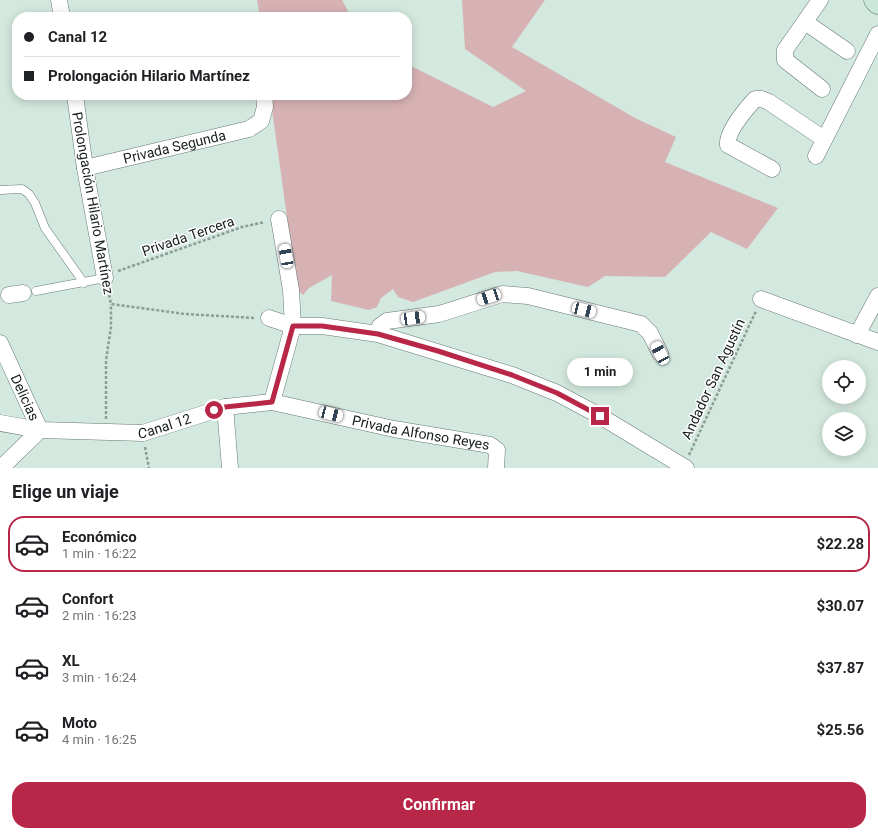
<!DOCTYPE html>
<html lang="es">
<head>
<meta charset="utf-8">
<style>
  body { margin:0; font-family:Roboto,sans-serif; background:#f2f2f2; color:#202124; height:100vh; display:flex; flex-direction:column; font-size:15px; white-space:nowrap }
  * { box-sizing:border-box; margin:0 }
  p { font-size:13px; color:#757577 }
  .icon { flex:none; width:22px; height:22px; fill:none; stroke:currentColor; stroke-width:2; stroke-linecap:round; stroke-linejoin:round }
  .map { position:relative; height:468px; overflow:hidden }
  .side { display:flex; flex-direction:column; background:#fff; flex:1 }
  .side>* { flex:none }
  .top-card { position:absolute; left:12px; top:12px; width:400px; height:88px; border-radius:16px; box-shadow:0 2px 10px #0003; display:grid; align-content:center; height:88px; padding:0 12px; background:#fff }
  .fabs { position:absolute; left:822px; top:360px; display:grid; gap:8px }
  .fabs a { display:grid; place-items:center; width:44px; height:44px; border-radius:50%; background:#fff; box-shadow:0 2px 10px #0003; font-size:20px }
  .end { position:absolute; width:18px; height:18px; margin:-9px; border:5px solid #b82747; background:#fff; box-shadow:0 0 0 2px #fff }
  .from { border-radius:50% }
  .bubble { position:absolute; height:28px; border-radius:14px; background:#fff; box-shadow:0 2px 10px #0003; font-size:13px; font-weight:700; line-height:28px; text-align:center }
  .car { position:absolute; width:12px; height:24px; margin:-12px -6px; border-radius:5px; box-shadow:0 0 3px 1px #0007; background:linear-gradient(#fff 24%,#345 0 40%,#fff 0 76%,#345 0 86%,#fff 0) }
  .top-card b { display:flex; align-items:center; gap:14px; height:38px; font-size:15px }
  .top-card b+b { border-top:1px solid #e0e0e0 }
  .top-card i { width:10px; height:10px; background:#202124 }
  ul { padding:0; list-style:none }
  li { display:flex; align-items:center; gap:12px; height:56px; margin:0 8px 6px; padding:0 4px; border:2px solid transparent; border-radius:16px }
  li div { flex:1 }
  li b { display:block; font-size:15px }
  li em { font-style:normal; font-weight:700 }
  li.active { border-color:#b82747 }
  li>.icon { width:36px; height:36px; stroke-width:1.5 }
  h2 { padding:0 12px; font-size:18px; line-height:48px }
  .action { display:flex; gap:8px; margin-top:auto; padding:8px 12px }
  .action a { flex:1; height:46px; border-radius:16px; background:#b82747; color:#fff; font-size:16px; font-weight:700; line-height:46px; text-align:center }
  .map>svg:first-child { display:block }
  .grass { fill:#d7b2b4 }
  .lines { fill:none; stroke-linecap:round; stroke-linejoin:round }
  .lane-casing { stroke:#667971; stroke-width:9 }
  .street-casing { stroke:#667971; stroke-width:17 }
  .secondary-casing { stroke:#667971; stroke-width:23 }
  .path { stroke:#8d9d95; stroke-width:2.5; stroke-dasharray:3 2; stroke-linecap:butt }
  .lane { stroke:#fff; stroke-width:8 }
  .street { stroke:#fff; stroke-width:16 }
  .secondary { stroke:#c9e6db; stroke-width:22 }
  .route { stroke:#b82747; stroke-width:5 }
  .labels { text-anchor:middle; stroke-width:3; stroke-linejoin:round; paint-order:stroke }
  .street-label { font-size:14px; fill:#161d1a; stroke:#fff }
</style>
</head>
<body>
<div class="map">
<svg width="878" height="468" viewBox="0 0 878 468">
  <rect width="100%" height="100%" fill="#d3e8de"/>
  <!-- grass -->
  <g class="grass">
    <polygon points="257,0 342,0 351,17 260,17"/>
    <polygon points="462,0 545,0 512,47 637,119 676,137 665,162 778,208 747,249 711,232 665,277 605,276 588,287 517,271 495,272 413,302 398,297 393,289 381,298 377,307 369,310 331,301 332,275 309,288 303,295 297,289 270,95 407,95 407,64 493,107 526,91 465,49"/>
  </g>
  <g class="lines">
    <!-- lane casing -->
    <g class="lane-casing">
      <g id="lane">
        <polyline points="0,190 22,189 29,194 35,203 45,228 84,283"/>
        <polyline points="36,291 105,278"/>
      </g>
    </g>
    <!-- street casing -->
    <g class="street-casing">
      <g id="street">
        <polyline points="59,0 62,17"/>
        <polyline points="820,0 785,50 785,60 822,89"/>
        <polyline points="805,22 847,51"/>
        <polyline points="75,95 85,168 105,278"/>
        <polyline points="816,156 878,34"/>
        <path id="s1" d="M85 168 249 129 261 121 265 107 264 95"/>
        <path d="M772 169 728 145C726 132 746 109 755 99H762L769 102 824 139"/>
        <polyline points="9,295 23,293"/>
        <polyline points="761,299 878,342"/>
        <polyline points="269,318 293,326 322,326 378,334 512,375 557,393 600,416 686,468"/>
        <polyline points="378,334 380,326 387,321 439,314 502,294 528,296 641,324 650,333 660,353"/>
        <polyline points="857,335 878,296"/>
        <path id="s2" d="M0 343 40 430 1 468"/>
        <path id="s3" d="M272 402 394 429 490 445 497 450 496 468"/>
        <polyline points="225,407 230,468"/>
        <path id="s4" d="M0 423 40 430 143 433 225 407 272 402 293 326 291 290 279 219"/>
      </g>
    </g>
    <!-- secondary casing -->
    <g class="secondary-casing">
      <polyline id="secondary" points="875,0 878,3"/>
    </g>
    <!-- path -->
    <g class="path">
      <polyline points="118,271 242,227 265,222"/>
      <polyline points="108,290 111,304 185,314 255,318"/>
      <polyline points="106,419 106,360 111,327 111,304"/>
      <polyline points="145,447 149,468"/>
      <polyline points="689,455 756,311"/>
    </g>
    <!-- lane -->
    <use href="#lane" class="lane"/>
    <!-- street -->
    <use href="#street" class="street"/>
    <!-- secondary -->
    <use href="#secondary" class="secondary"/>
  </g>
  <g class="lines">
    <!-- route -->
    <polyline class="route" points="214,410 225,407 272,402 293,326 322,326 378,334 438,351 512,375 557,393 600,416"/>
  </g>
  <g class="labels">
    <!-- street labels -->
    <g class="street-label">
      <text dy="5" stroke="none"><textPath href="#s1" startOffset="92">Privada Segunda</textPath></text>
      <text transform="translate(93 203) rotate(80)" y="5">Prolongación Hilario Martínez</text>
      <text transform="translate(188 236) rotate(-19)" y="5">Privada Tercera</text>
      <text transform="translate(713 379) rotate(-65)" y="5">Andador San Agustín</text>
      <text dy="5" stroke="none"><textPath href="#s2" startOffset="60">Delicias</textPath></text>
      <text dy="5" stroke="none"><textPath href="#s4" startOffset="166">Canal 12</textPath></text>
      <text dy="5" stroke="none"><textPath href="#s3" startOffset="152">Privada Alfonso Reyes</textPath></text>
    </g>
  </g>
</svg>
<div class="fabs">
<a><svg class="icon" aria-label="locate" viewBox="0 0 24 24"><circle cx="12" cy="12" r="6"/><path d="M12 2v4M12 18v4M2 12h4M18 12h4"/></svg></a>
<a><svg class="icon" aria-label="layers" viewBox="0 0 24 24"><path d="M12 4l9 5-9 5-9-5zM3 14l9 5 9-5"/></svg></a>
</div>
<i class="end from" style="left:214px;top:410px"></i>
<i class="end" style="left:600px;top:416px"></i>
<div class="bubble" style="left:567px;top:358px;width:66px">1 min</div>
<i class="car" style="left:286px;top:256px;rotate:350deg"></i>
<i class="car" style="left:489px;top:297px;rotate:252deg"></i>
<i class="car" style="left:584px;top:310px;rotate:104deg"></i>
<i class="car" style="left:413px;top:318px;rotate:82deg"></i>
<i class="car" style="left:660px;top:353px;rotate:332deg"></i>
<i class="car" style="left:331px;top:414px;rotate:105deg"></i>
<div class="top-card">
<b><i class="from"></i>Canal 12</b>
<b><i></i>Prolongación Hilario Martínez</b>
</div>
</div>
<section class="side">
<h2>Elige un viaje</h2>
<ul>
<li class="active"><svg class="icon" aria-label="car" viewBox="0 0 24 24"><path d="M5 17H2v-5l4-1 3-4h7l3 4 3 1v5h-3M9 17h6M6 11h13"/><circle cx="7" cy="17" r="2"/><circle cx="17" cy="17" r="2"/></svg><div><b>Económico</b><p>1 min · 16:22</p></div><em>$22.28</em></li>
<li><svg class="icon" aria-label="car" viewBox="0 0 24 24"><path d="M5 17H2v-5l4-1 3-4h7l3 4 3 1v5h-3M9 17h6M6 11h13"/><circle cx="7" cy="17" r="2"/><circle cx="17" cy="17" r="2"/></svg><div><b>Confort</b><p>2 min · 16:23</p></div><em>$30.07</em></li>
<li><svg class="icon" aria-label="car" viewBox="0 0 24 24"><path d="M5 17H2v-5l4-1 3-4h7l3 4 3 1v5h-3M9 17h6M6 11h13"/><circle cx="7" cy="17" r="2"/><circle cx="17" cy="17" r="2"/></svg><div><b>XL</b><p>3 min · 16:24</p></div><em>$37.87</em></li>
<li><svg class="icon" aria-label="car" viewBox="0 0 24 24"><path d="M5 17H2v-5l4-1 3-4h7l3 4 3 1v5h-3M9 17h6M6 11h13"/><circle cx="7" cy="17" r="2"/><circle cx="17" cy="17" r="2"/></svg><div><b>Moto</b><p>4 min · 16:25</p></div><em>$25.56</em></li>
</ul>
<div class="action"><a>Confirmar</a></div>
</section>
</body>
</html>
